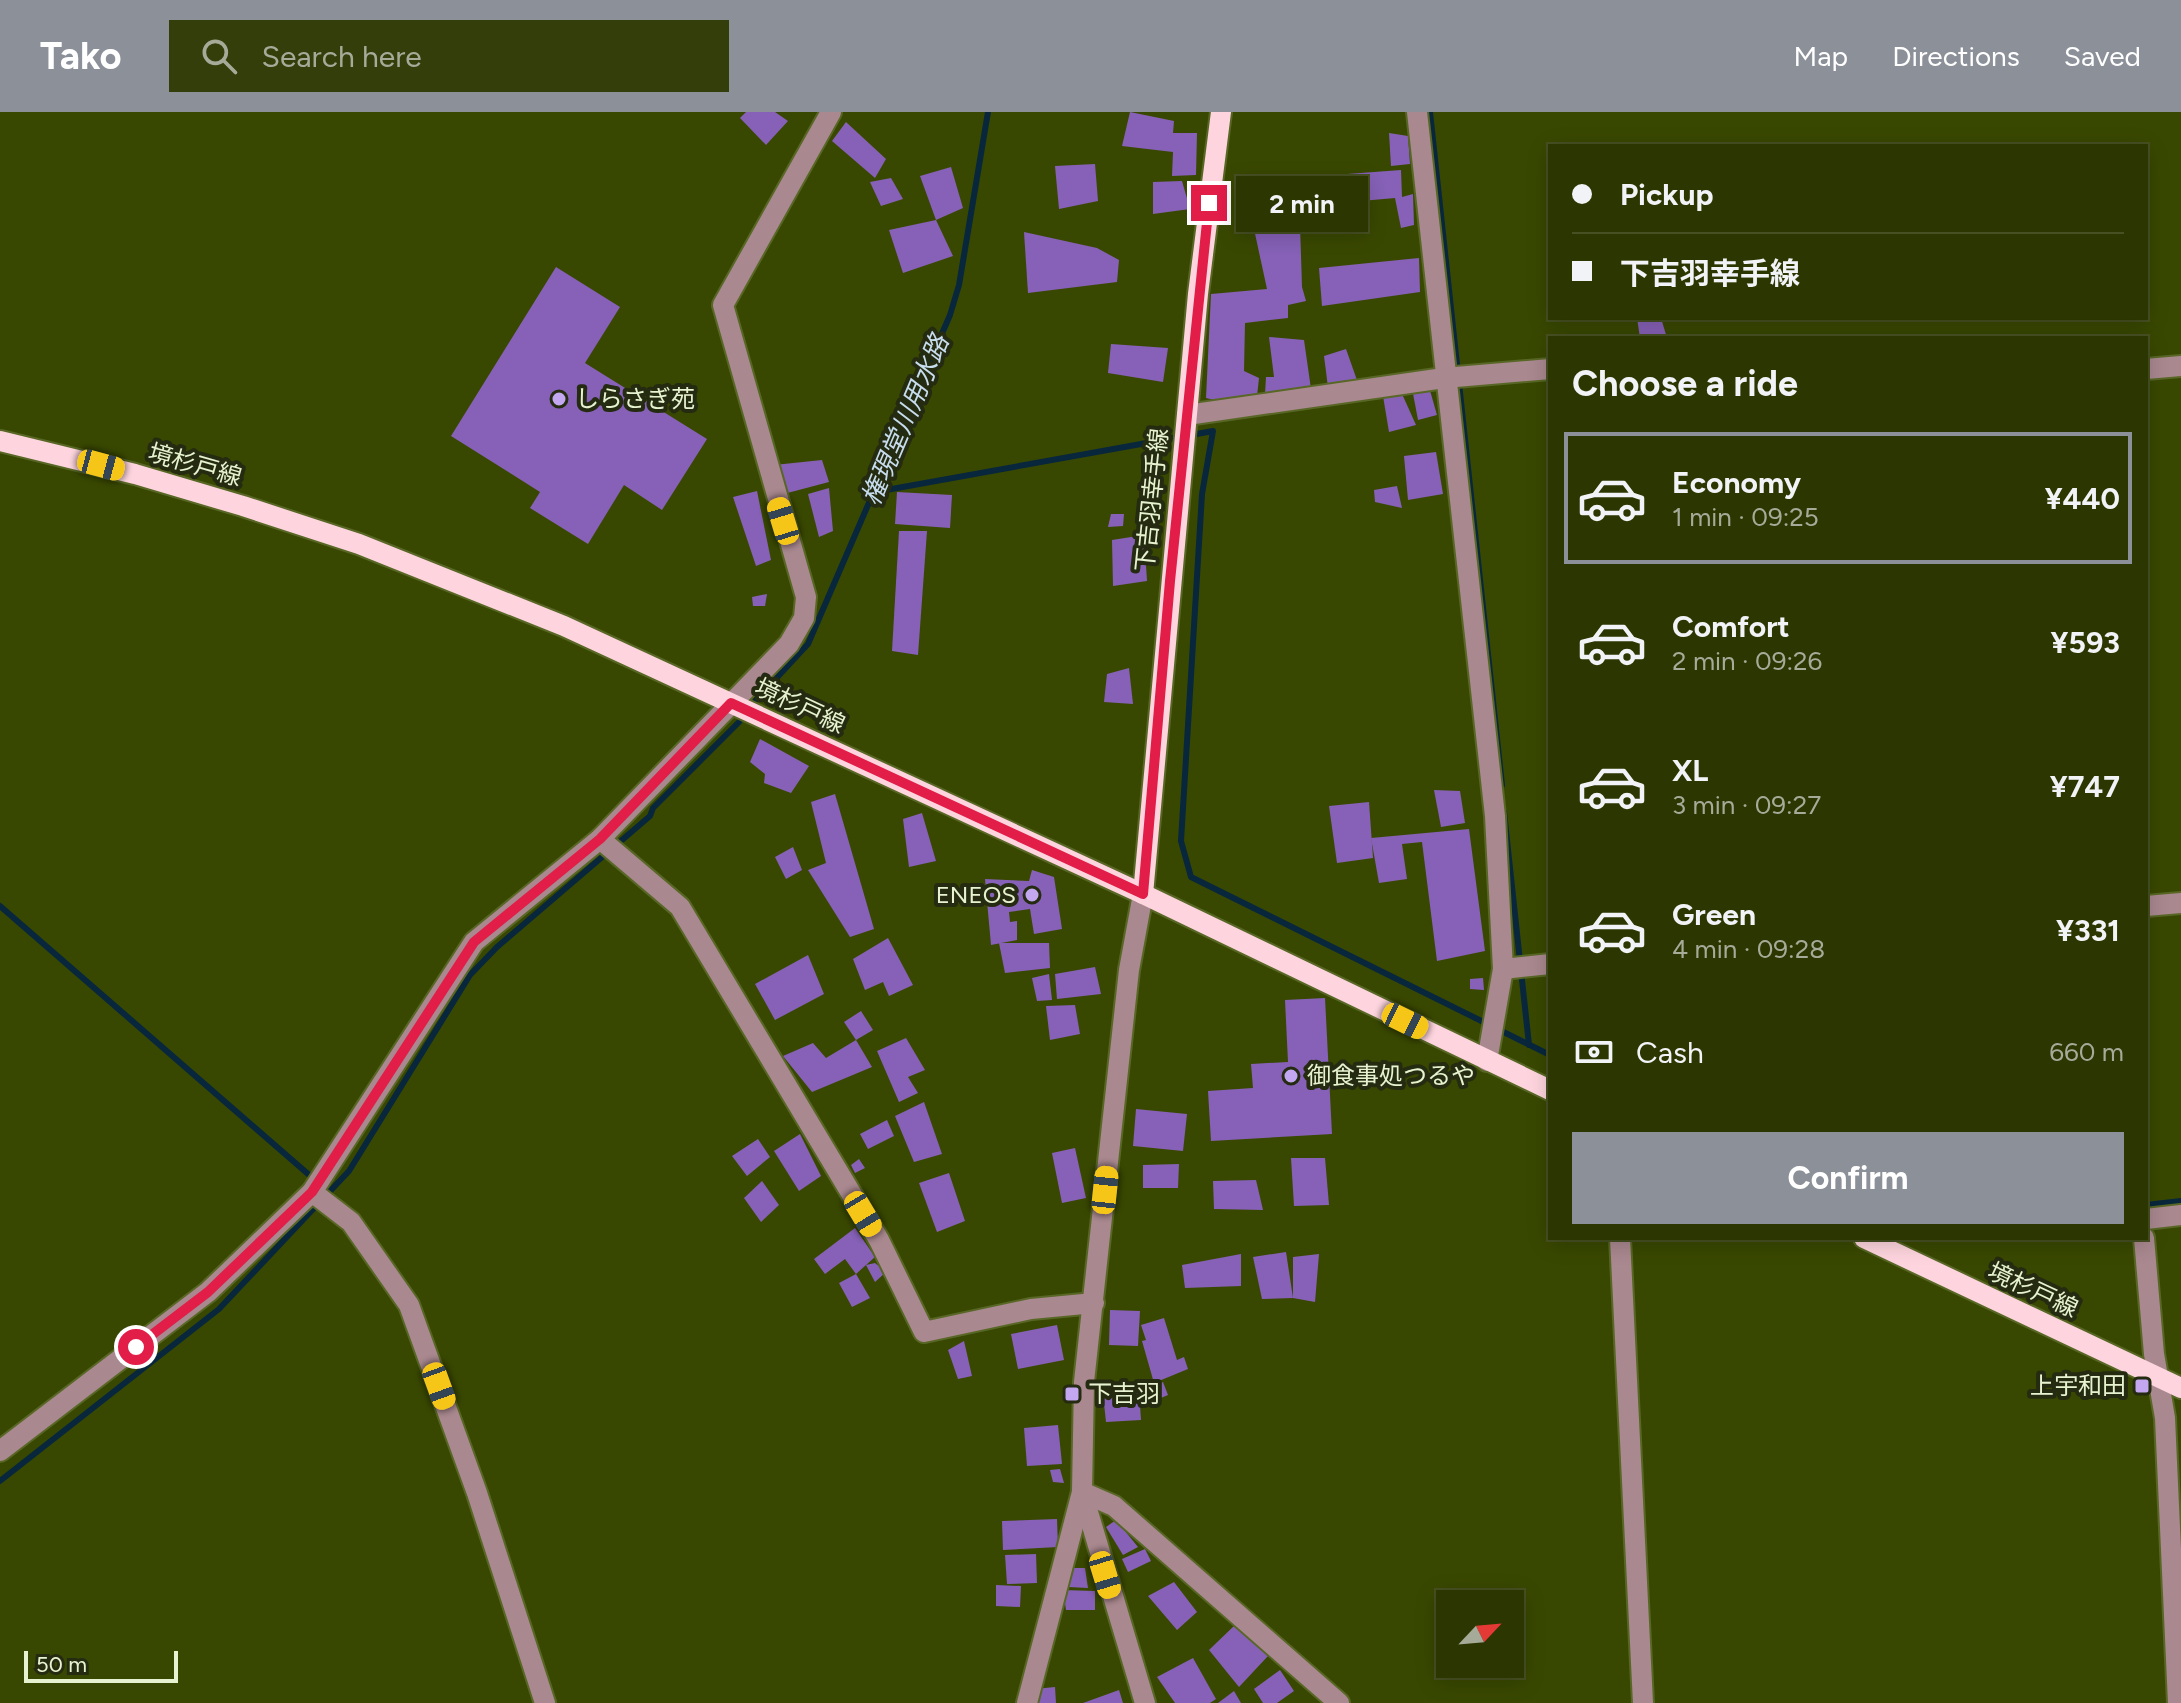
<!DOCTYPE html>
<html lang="en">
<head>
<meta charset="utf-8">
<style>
  body { margin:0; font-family:Figtree,"Noto Sans JP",sans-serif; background:#333e0a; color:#f1f3f6; height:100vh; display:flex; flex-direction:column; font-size:30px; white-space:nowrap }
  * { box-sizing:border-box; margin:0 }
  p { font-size:26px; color:#a6ab99 }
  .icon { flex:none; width:44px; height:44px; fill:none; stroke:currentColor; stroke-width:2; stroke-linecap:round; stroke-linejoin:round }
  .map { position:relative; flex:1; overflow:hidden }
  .drawer { position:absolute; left:1548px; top:224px; width:600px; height:904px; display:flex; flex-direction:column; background:#2b3600; border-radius:0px; box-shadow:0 4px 20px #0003,0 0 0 2px #475022 }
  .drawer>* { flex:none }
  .banner { position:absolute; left:1548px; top:32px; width:600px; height:176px; border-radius:0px; box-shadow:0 4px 20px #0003,0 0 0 2px #475022; display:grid; align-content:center; height:176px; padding:0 24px; background:#2b3600 }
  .needle { width:52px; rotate:64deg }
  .tools { position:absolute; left:1436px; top:1478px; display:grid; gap:16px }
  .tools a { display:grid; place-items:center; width:88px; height:88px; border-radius:0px; background:#2b3600; box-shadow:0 4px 20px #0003,0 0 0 2px #475022; font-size:40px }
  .scale { position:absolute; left:24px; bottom:20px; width:154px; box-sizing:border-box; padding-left:8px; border:4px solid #e7f2d0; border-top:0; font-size:22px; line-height:28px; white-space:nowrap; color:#e7f2d0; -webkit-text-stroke:6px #242b10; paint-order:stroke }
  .end { position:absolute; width:36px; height:36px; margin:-18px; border:10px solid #e11d48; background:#fff; box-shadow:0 0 0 4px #fff }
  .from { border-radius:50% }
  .bubble { position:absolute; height:56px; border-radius:0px; background:#2b3600; box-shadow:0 4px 20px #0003,0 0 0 2px #475022; font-size:26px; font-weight:700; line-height:56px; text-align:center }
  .car { position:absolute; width:24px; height:48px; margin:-24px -12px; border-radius:10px; box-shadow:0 0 6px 2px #0007; background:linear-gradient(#f5c518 24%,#345 0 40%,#f5c518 0 76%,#345 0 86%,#f5c518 0) }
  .banner b { display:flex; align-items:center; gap:28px; height:76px; font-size:30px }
  .banner b+b { border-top:2px solid #475022 }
  .banner i { width:20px; height:20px; background:#f1f3f6 }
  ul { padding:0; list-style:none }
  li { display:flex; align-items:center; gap:24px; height:132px; margin:0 16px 12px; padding:0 8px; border:4px solid transparent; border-radius:0px }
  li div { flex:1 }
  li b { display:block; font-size:30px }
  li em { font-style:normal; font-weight:700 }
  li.active { border-color:#8c9099 }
  li>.icon { width:72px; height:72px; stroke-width:1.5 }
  h2 { padding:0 24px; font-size:36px; line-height:96px }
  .pay { display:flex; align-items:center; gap:20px; height:88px; padding:0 24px; font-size:30px }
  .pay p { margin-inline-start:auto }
  .action { display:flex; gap:16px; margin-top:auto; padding:16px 24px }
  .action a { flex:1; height:92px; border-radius:0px; background:#8c9099; color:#fff; font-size:32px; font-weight:700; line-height:92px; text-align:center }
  header { display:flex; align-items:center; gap:48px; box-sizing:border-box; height:112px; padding:0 40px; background:#8c9099; color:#fff }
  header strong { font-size:38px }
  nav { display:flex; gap:44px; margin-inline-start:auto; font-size:28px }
  .search { width:560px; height:72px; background:#333e0a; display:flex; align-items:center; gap:20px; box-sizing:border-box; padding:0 28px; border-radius:0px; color:#a6ab99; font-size:30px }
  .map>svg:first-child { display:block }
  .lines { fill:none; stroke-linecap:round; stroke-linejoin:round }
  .stream { stroke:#08273c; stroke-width:6 }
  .building { fill:#8661b7 }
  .minor-casing { stroke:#586725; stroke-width:24 }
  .major-casing { stroke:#586725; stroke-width:24 }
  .minor { stroke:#a9888f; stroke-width:20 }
  .major { stroke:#fed5de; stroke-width:20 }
  .route { stroke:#e11d48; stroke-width:10 }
  .poi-dot { fill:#c4a7f1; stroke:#242b10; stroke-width:3 }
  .labels { text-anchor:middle; stroke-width:8; stroke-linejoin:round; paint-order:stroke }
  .poi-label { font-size:24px; fill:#e7f2d0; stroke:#242b10; text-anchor:start }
  .street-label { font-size:24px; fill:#e7f2d0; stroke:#242b10 }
  .water-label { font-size:26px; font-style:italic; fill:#c7dced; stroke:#242b10 }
</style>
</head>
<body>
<header>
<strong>Tako</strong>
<div class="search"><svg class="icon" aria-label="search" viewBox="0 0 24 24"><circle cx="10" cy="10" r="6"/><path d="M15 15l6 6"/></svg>Search here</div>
<nav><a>Map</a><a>Directions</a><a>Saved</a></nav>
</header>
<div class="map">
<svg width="2181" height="1591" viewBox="0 0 2181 1591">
  <rect width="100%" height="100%" fill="#394800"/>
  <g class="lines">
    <!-- stream -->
    <g class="stream">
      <polyline points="1430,0 1502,673"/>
      <polyline points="1191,323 1213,319 1202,382 1181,729 1191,765 1550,943"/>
      <polyline points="875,380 1180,325"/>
      <polyline points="756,588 808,532 950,203 959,173 988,0"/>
      <polyline points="1504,700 1529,933"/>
      <polyline points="0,794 315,1068"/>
      <polyline points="2146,1093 2181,1089"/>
      <polyline points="0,1369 219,1197 349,1059 470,863 497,835 650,704 653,696 739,610"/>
    </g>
  </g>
  <!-- building -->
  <g class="building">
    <polygon points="746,0 775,0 788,9 766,33 740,6"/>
    <polygon points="1130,0 1174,9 1173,21 1197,21 1196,63 1172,64 1173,40 1122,34"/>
    <polygon points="846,10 886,47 875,66 832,29"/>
    <polygon points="1389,21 1408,24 1410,52 1391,54"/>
    <polygon points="1095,52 1098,89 1059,97 1055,54"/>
    <polygon points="951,55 963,96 936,108 920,64"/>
    <polygon points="1401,58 1402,85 1413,82 1414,113 1401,116 1395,86 1350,90 1347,62"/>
    <polygon points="891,66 903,87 881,94 870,70"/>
    <polygon points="1182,69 1190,97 1153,102 1153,70"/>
    <polygon points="936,108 953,144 903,161 889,118"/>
    <polygon points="1300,113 1302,175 1306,189 1288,193 1288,206 1245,211 1244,259 1259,266 1256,293 1243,295 1206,286 1211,182 1267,177 1254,117"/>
    <polygon points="1024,120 1097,136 1119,148 1117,170 1028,181"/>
    <polygon points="1419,146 1420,180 1322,194 1319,156"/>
    <polygon points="556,155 620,195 585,251 707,327 662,398 624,373 588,432 530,396 540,380 451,324"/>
    <polygon points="1637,206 1661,206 1667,226 1640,226"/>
    <polygon points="1269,225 1304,228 1311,277 1265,282 1266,265 1274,265"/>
    <polygon points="1111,232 1168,236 1163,270 1108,261"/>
    <polygon points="1346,237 1358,271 1329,283 1324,244"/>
    <polygon points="1411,271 1429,275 1437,303 1418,308"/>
    <polygon points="1398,273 1416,313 1389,320 1383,284"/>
    <polygon points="1436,340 1443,382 1408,388 1404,344"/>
    <polygon points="822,348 829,370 776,384 774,353"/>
    <polygon points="1397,374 1402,396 1375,390 1374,378"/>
    <polygon points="829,376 833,419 819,425 808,382"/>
    <polygon points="757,379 771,448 756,454 733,385"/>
    <polygon points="897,380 952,383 950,416 895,412"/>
    <polygon points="1111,402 1124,402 1123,414 1108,415"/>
    <polygon points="899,419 927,419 918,543 892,539"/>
    <polygon points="1144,423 1147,469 1113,474 1112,428"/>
    <polygon points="767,482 765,494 753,494 752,485"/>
    <polygon points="1129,556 1133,592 1104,590 1107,562"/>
    <polygon points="760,627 809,654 791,681 764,671 765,662 750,650"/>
    <polygon points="1434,678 1460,679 1465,711 1441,715"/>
    <polygon points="835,682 874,817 850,825 808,758 826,751 811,690"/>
    <polygon points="1369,690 1373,746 1337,751 1329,694"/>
    <polygon points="922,701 936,749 909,755 903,707"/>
    <polygon points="1469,717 1485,839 1437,849 1422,730 1402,732 1407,767 1379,771 1371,726"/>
    <polygon points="793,735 802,758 786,767 775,745"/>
    <polygon points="1032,758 1054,765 1062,817 1034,822 1030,797 1009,800 1010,810 1017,809 1017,828 991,833 985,767 1029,769"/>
    <polygon points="888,826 913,873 889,884 883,870 865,878 853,847"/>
    <polygon points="999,831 1049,831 1050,856 1005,861"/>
    <polygon points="808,843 824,882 775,908 755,872"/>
    <polygon points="1095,855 1101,882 1057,887 1055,862"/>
    <polygon points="1049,862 1052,888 1037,889 1032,866"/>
    <polygon points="1483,866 1484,878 1470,877 1470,867"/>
    <polygon points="1325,886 1332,1022 1211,1029 1208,979 1253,976 1251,952 1288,950 1285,888"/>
    <polygon points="1075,893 1080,922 1050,928 1046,894"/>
    <polygon points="861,899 873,918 856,928 844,910"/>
    <polygon points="906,926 925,958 908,965 918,981 899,990 877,939"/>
    <polygon points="856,928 872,955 812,980 783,944 813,931 826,946"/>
    <polygon points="924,990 942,1042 914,1050 895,1004"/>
    <polygon points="1136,997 1187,1002 1183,1039 1133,1034"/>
    <polygon points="887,1008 894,1024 868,1037 860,1022"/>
    <polygon points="800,1022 821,1064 799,1079 774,1039"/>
    <polygon points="758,1027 770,1045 747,1064 732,1044"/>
    <polygon points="1075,1036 1086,1086 1062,1091 1052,1041"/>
    <polygon points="1291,1046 1325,1046 1329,1093 1294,1094"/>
    <polygon points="859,1047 865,1056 855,1061 851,1053"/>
    <polygon points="1179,1052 1178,1076 1143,1076 1143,1053"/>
    <polygon points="949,1061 965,1109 937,1120 919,1071"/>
    <polygon points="1256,1068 1263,1098 1214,1097 1213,1069"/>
    <polygon points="762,1069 779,1093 761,1110 744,1086"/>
    <polygon points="855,1116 875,1145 866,1153 875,1151 886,1160 875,1170 866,1153 856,1162 870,1186 852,1195 839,1171 856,1162 845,1147 825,1162 814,1147"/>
    <polygon points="1286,1140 1293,1186 1262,1187 1253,1145"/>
    <polygon points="1241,1142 1241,1174 1185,1176 1182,1153"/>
    <polygon points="1319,1142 1315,1190 1293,1186 1293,1145"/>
    <polygon points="1110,1198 1140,1199 1138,1234 1109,1233"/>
    <polygon points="1164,1206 1177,1248 1184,1245 1188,1257 1154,1271 1142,1229 1146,1228 1141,1213"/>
    <polygon points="1057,1213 1064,1248 1018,1257 1011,1222"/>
    <polygon points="964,1229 972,1264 958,1267 948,1238"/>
    <polygon points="1163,1270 1168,1283 1156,1288 1151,1276"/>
    <polygon points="1139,1279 1141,1308 1106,1310 1103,1282"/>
    <polygon points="1058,1313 1062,1352 1027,1354 1024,1316"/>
    <polygon points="1060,1357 1064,1371 1053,1370 1050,1358"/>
    <polygon points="1057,1407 1058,1435 1003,1438 1002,1409"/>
    <polygon points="1116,1408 1138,1435 1123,1443 1106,1415"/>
    <polygon points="1145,1437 1151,1449 1128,1460 1122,1447"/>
    <polygon points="1036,1442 1037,1471 1007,1472 1005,1443"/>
    <polygon points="1068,1456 1085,1456 1088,1476 1068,1475"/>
    <polygon points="1174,1470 1197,1500 1177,1518 1148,1484"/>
    <polygon points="996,1473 1021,1474 1020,1495 996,1494"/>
    <polygon points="1063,1478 1095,1479 1095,1498 1066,1498"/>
    <polygon points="1235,1513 1268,1544 1239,1575 1209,1538"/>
    <polygon points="1193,1546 1216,1587 1210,1591 1175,1591 1157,1565"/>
    <polygon points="1280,1558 1294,1579 1277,1591 1263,1591 1254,1577"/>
    <polygon points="1055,1575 1056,1591 1036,1591 1035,1577"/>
    <polygon points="1119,1578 1123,1591 1083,1591"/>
    <polygon points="1234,1579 1241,1591 1218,1591"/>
  </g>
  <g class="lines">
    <!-- minor casing -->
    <g class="minor-casing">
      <g id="minor">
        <polyline points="1417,0 1495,704 1503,857 1487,949"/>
        <polyline points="2146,257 2181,254"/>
        <polyline points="1187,303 1444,266 1550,257"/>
        <polyline points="600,727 680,795 879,1128 924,1220 1031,1197 1094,1191"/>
        <polyline points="1143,782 1129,858 1084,1270 1082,1380 1145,1591"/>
        <polyline points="2146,794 2181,791"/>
        <polyline points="1503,857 1550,852"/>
        <polyline points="312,1080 351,1110 409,1193 477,1381 545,1591"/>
        <polyline points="2146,1107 2181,1103"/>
        <polyline points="1620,1126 1643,1591"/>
        <polyline points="2144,1126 2154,1242 2165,1306 2178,1591"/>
        <polyline points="0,1339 208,1180 312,1080 474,830 600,727 789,532 804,506 806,485 723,193 831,0"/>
        <polyline points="1027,1591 1082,1380 1114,1394 1339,1591"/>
      </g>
    </g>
    <!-- major casing -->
    <g class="major-casing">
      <g id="major">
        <polyline points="0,329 135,362 243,394 359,432 564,514 1143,782 1550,978"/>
        <polyline points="1143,782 1198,182 1221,0"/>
        <polyline points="1864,1126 2181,1276"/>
      </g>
    </g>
    <!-- minor -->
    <use href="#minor" class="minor"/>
    <!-- major -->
    <use href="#major" class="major"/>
  </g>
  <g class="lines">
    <!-- route -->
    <polyline class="route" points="136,1235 208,1180 312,1080 474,830 600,727 731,591 1143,782 1170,469 1209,91"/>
  </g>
  <!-- markers -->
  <g class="poi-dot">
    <circle cx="559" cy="287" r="8"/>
    <circle cx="1032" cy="783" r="8"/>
    <circle cx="1291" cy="964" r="8"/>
    <rect x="2134" y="1266" width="16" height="16" rx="4"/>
    <rect x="1064" y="1274" width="16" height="16" rx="4"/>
  </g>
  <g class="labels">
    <!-- poi labels -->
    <g class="poi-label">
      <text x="575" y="295">しらさぎ苑</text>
      <text x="1016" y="791" text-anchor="end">ENEOS</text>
      <text x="1307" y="972">御食事処つるや</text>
      <text x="2126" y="1282" text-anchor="end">上宇和田</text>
      <text x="1088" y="1290">下吉羽</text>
    </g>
    <!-- street labels -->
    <g class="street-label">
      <text transform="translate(195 353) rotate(16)" y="8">境杉戸線</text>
      <text transform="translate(1152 388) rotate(-84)" y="8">下吉羽幸手線</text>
      <text transform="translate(800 594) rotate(25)" y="8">境杉戸線</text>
      <text transform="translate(2033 1178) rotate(25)" y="8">境杉戸線</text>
    </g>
    <!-- water labels -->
    <g class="water-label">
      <text transform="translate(905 308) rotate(-67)" y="9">権現堂川用水路</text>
    </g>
  </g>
</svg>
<div class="tools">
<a><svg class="needle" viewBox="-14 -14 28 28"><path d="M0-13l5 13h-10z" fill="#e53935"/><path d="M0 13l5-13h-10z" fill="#a6ab99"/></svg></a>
</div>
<div class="scale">50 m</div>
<i class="end from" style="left:136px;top:1235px"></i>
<i class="end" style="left:1209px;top:91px"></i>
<div class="bubble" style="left:1236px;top:64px;width:132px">2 min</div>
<i class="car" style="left:101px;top:353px;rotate:105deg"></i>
<i class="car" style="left:783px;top:409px;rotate:343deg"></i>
<i class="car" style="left:1405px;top:909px;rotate:116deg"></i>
<i class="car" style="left:1105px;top:1078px;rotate:6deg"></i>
<i class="car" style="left:863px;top:1102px;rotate:149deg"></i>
<i class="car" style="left:439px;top:1274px;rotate:160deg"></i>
<i class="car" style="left:1105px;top:1463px;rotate:163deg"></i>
<div class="banner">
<b><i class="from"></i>Pickup</b>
<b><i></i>下吉羽幸手線</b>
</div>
<section class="drawer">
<h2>Choose a ride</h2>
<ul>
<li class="active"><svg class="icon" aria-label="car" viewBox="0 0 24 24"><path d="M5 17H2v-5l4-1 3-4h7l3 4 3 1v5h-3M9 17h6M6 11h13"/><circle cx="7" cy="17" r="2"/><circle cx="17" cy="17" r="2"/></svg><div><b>Economy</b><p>1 min · 09:25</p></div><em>¥440</em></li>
<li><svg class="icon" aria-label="car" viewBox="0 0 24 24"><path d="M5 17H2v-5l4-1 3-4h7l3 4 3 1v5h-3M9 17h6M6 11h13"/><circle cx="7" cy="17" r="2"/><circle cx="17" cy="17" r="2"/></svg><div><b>Comfort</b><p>2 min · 09:26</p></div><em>¥593</em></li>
<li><svg class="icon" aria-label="car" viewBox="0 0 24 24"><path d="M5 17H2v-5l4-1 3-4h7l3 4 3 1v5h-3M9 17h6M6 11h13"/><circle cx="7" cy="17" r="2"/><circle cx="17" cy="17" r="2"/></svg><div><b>XL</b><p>3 min · 09:27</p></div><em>¥747</em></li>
<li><svg class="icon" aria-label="car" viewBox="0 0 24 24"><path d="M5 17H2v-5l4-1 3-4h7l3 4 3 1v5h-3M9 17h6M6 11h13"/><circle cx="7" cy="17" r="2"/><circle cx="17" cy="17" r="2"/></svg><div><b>Green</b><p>4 min · 09:28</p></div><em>¥331</em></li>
</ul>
<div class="pay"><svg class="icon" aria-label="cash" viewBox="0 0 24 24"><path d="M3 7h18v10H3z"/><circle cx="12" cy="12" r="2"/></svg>Cash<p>660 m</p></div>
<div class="action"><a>Confirm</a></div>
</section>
</div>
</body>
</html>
